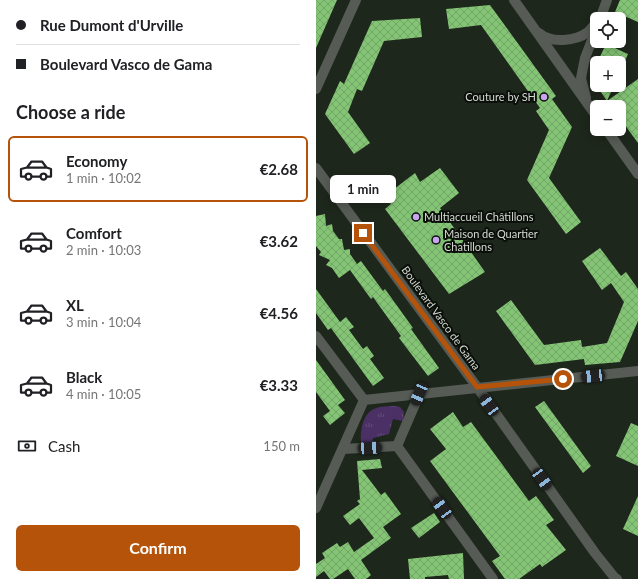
<!DOCTYPE html>
<html lang="en">
<head>
<meta charset="utf-8">
<style>
  body { margin:0; font-family:Lato,sans-serif; background:#f2f2f2; color:#202124; height:100vh; display:flex; flex-direction:column; font-size:15px; white-space:nowrap }
  * { box-sizing:border-box; margin:0 }
  p { font-size:13px; color:#757577 }
  .icon { flex:none; width:22px; height:22px; fill:none; stroke:currentColor; stroke-width:2; stroke-linecap:round; stroke-linejoin:round }
  .map { position:relative; flex:1; overflow:hidden }
  .drawer { display:flex; flex-direction:column; background:#fff; width:316px }
  .drawer>* { flex:none }
  .top-card { display:grid; align-content:center; height:88px; padding:0 16px; background:#fff }
  .controls { position:absolute; left:274px; top:12px; display:grid; gap:8px }
  .controls a { display:grid; place-items:center; width:36px; height:36px; border-radius:6px; background:#fff; box-shadow:0 2px 10px #0003; font-size:20px }
  .end { position:absolute; width:18px; height:18px; margin:-9px; border:5px solid #b45309; background:#fff; box-shadow:0 0 0 2px #fff }
  .from { border-radius:50% }
  .bubble { position:absolute; height:28px; border-radius:6px; background:#fff; box-shadow:0 2px 10px #0003; font-size:13px; font-weight:700; line-height:28px; text-align:center }
  .car { position:absolute; width:12px; height:24px; margin:-12px -6px; border-radius:5px; box-shadow:0 0 3px 1px #0007; background:linear-gradient(#222 24%,#8ab4d8 0 40%,#222 0 76%,#8ab4d8 0 86%,#222 0) }
  .top-card b { display:flex; align-items:center; gap:14px; height:38px; font-size:15px }
  .top-card b+b { border-top:1px solid #e0e0e0 }
  .top-card i { width:10px; height:10px; background:#202124 }
  ul { padding:0; list-style:none }
  li { display:flex; align-items:center; gap:12px; height:66px; margin:0 8px 6px; padding:0 8px; border:2px solid transparent; border-radius:6px }
  li div { flex:1 }
  li b { display:block; font-size:15px }
  li em { font-style:normal; font-weight:700 }
  li.selected { border-color:#b45309 }
  li>.icon { width:36px; height:36px; stroke-width:1.5 }
  h2 { padding:0 16px; font-size:18px; line-height:48px }
  .pay { display:flex; align-items:center; gap:10px; height:44px; padding:0 16px; font-size:15px }
  .pay p { margin-inline-start:auto }
  .primary-button { display:flex; gap:8px; margin-top:auto; padding:8px 16px }
  .primary-button a { flex:1; height:46px; border-radius:6px; background:#b45309; color:#fff; font-size:16px; font-weight:700; line-height:46px; text-align:center }
  main { display:flex; flex:1; min-height:0 }
  .map>svg:first-child { display:block }
  .grass { fill:url(#grass-tufts) }
  .building { fill:url(#building-cross-hatch) }
  .lines { fill:none; stroke-linecap:round; stroke-linejoin:round }
  .minor { stroke:#565b55; stroke-width:10 }
  .route { stroke:#b45309; stroke-width:5 }
  .poi-dot { fill:#c7a6ef; stroke:#0b0f0a; stroke-width:1.5 }
  .labels { text-anchor:middle; stroke-width:4; stroke-linejoin:round; paint-order:stroke }
  .poi-label { font-size:11px; fill:#d4dad3; stroke:#0b0f0a; text-anchor:start }
  .street-label { font-size:11px; fill:#d4dad3; stroke:#0b0f0a }
</style>
</head>
<body>
<main>
<section class="drawer">
<div class="top-card">
<b><i class="from"></i>Rue Dumont d'Urville</b>
<b><i></i>Boulevard Vasco de Gama</b>
</div>
<h2>Choose a ride</h2>
<ul>
<li class="selected"><svg class="icon" aria-label="car" viewBox="0 0 24 24"><path d="M5 17H2v-5l4-1 3-4h7l3 4 3 1v5h-3M9 17h6M6 11h13"/><circle cx="7" cy="17" r="2"/><circle cx="17" cy="17" r="2"/></svg><div><b>Economy</b><p>1 min · 10:02</p></div><em>€2.68</em></li>
<li><svg class="icon" aria-label="car" viewBox="0 0 24 24"><path d="M5 17H2v-5l4-1 3-4h7l3 4 3 1v5h-3M9 17h6M6 11h13"/><circle cx="7" cy="17" r="2"/><circle cx="17" cy="17" r="2"/></svg><div><b>Comfort</b><p>2 min · 10:03</p></div><em>€3.62</em></li>
<li><svg class="icon" aria-label="car" viewBox="0 0 24 24"><path d="M5 17H2v-5l4-1 3-4h7l3 4 3 1v5h-3M9 17h6M6 11h13"/><circle cx="7" cy="17" r="2"/><circle cx="17" cy="17" r="2"/></svg><div><b>XL</b><p>3 min · 10:04</p></div><em>€4.56</em></li>
<li><svg class="icon" aria-label="car" viewBox="0 0 24 24"><path d="M5 17H2v-5l4-1 3-4h7l3 4 3 1v5h-3M9 17h6M6 11h13"/><circle cx="7" cy="17" r="2"/><circle cx="17" cy="17" r="2"/></svg><div><b>Black</b><p>4 min · 10:05</p></div><em>€3.33</em></li>
</ul>
<div class="pay"><svg class="icon" aria-label="cash" viewBox="0 0 24 24"><path d="M3 7h18v10H3z"/><circle cx="12" cy="12" r="2"/></svg>Cash<p>150 m</p></div>
<div class="primary-button"><a>Confirm</a></div>
</section>
<div class="map">
<svg width="322" height="579" viewBox="0 0 322 579">
  <defs>
    <pattern id="grass-tufts" width="24" height="20" patternUnits="userSpaceOnUse"><rect width="24" height="20" fill="#4a3064"/><path d="M3 7l-1-3M5 7V3M7 7l1-3M15 17l-1-3M17 17v-4M19 17l1-3" fill="none" stroke="#634d79"/></pattern>
    <pattern id="building-cross-hatch" width="8" height="8" patternUnits="userSpaceOnUse"><rect width="8" height="8" fill="#84c575"/><path d="M0 0l8 8M0 8l8-8" fill="none" stroke="#73a468"/></pattern>
  </defs>
  <rect width="100%" height="100%" fill="#1e271c"/>
  <!-- grass -->
  <path class="grass" d="M80 406 84 407 88 412 87 421 77 419 73 434 57 438 56 445 46 446C43 435 46 414 58 409 64 406 73 406 80 406Z"/>
  <!-- building -->
  <g class="building">
    <polygon points="0,0 21,0 0,48"/>
    <polygon points="304,0 322,0 322,22 299,12"/>
    <polygon points="174,5 240,96 236,99 256,127 233,178 265,222 250,234 211,180 233,130 220,111 224,108 165,25 133,29 130,9"/>
    <polygon points="104,18 106,37 68,41 46,91 41,89 32,112 54,143 38,154 9,114 24,81 28,84 56,21"/>
    <polygon points="290,44 312,54 308,63 281,63"/>
    <polygon points="322,79 322,143 303,117 303,107 296,107 291,101"/>
    <polygon points="280,85 298,85 291,101"/>
    <polygon points="124,168 143,193 124,208 169,272 133,294 69,209 75,204 69,196 99,173 104,182"/>
    <polygon points="9,214 10,226 16,224 17,231 23,239 26,239 28,250 34,249 34,254 41,264 45,261 67,291 69,289 97,328 95,329 123,368 112,376 83,338 85,336 57,297 55,299 34,270 23,278 16,268 10,265 14,260 3,255 5,252 0,246 0,216"/>
    <polygon points="284,248 305,276 310,272 322,289 322,321 304,362 269,365 268,359 219,365 180,311 195,300 228,345 265,340 266,347 291,343 308,302 295,283 286,290 266,261"/>
    <polygon points="0,289 24,322 30,317 38,327 33,330 47,349 51,346 58,356 54,359 68,378 57,386 15,328 12,330 0,313"/>
    <polygon points="0,360 29,400 22,405 29,413 14,425 7,416 14,411 0,392"/>
    <polygon points="228,401 275,466 267,473 219,407"/>
    <polygon points="137,412 147,427 155,422 213,501 220,496 238,520 230,525 250,550 226,567 224,564 203,579 189,579 176,561 184,556 114,461 130,449 114,429"/>
    <polygon points="315,423 322,426 322,466 300,456"/>
    <polygon points="64,459 66,468 46,470 65,495 69,492 85,514 67,527 75,538 45,560 55,575 50,579 39,579 32,569 17,579 14,579 8,571 0,577 0,564 9,558 6,553 21,543 24,547 32,542 38,552 58,538 43,518 34,525 27,516 44,504 41,501 44,499 41,461"/>
    <polygon points="322,496 322,536 307,529"/>
    <polygon points="118,513 124,522 103,538 95,528"/>
    <polygon points="147,553 148,579 133,579 132,575 109,577 109,579 94,579 92,559"/>
  </g>
  <g class="lines">
    <!-- minor -->
    <g class="minor">
      <polyline points="198,0 281,117"/>
      <polyline points="284,19 291,0"/>
      <path d="M223 33C235 44 260 41 272 32 275 29 278 25 281 22"/>
      <polyline points="0,89 40,0"/>
      <polyline points="270,98 265,78 269,58 281,27"/>
      <polyline points="290,129 322,174"/>
      <polyline points="0,168 161,387 279,553 299,578 301,579"/>
      <polyline points="0,336 48,400"/>
      <polyline points="103,395 81,446 177,579"/>
      <polyline points="27,449 81,446"/>
      <polyline points="0,508 48,400 322,371"/>
    </g>
  </g>
  <g class="lines">
    <!-- route -->
    <polyline class="route" points="47,233 161,387 247,379"/>
  </g>
  <!-- markers -->
  <g class="poi-dot">
    <circle cx="228" cy="97" r="4"/>
    <circle cx="100" cy="217" r="4"/>
    <circle cx="120" cy="240" r="4"/>
  </g>
  <g class="labels">
    <!-- poi labels -->
    <g class="poi-label">
      <text x="220" y="101" text-anchor="end">Couture by SH</text>
      <text x="108" y="221">Multiaccueil Châtillons</text>
      <text x="128" y="238">Maison de Quartier<tspan x="128" dy="13">Chatillons</tspan></text>
    </g>
    <!-- street labels -->
    <g class="street-label">
      <text transform="translate(125 318) rotate(54)" y="4">Boulevard Vasco de Gama</text>
    </g>
  </g>
</svg>
<div class="controls">
<a><svg class="icon" aria-label="locate" viewBox="0 0 24 24"><circle cx="12" cy="12" r="6"/><path d="M12 2v4M12 18v4M2 12h4M18 12h4"/></svg></a>
<a>+</a>
<a>−</a>
</div>
<i class="end from" style="left:247px;top:379px"></i>
<i class="end" style="left:47px;top:233px"></i>
<div class="bubble" style="left:14px;top:175px;width:66px">1 min</div>
<i class="car" style="left:277px;top:376px;rotate:264deg"></i>
<i class="car" style="left:103px;top:394px;rotate:203deg"></i>
<i class="car" style="left:173px;top:405px;rotate:324deg"></i>
<i class="car" style="left:54px;top:448px;rotate:87deg"></i>
<i class="car" style="left:226px;top:479px;rotate:144deg"></i>
<i class="car" style="left:126px;top:508px;rotate:324deg"></i>
</div>
</main>
</body>
</html>
